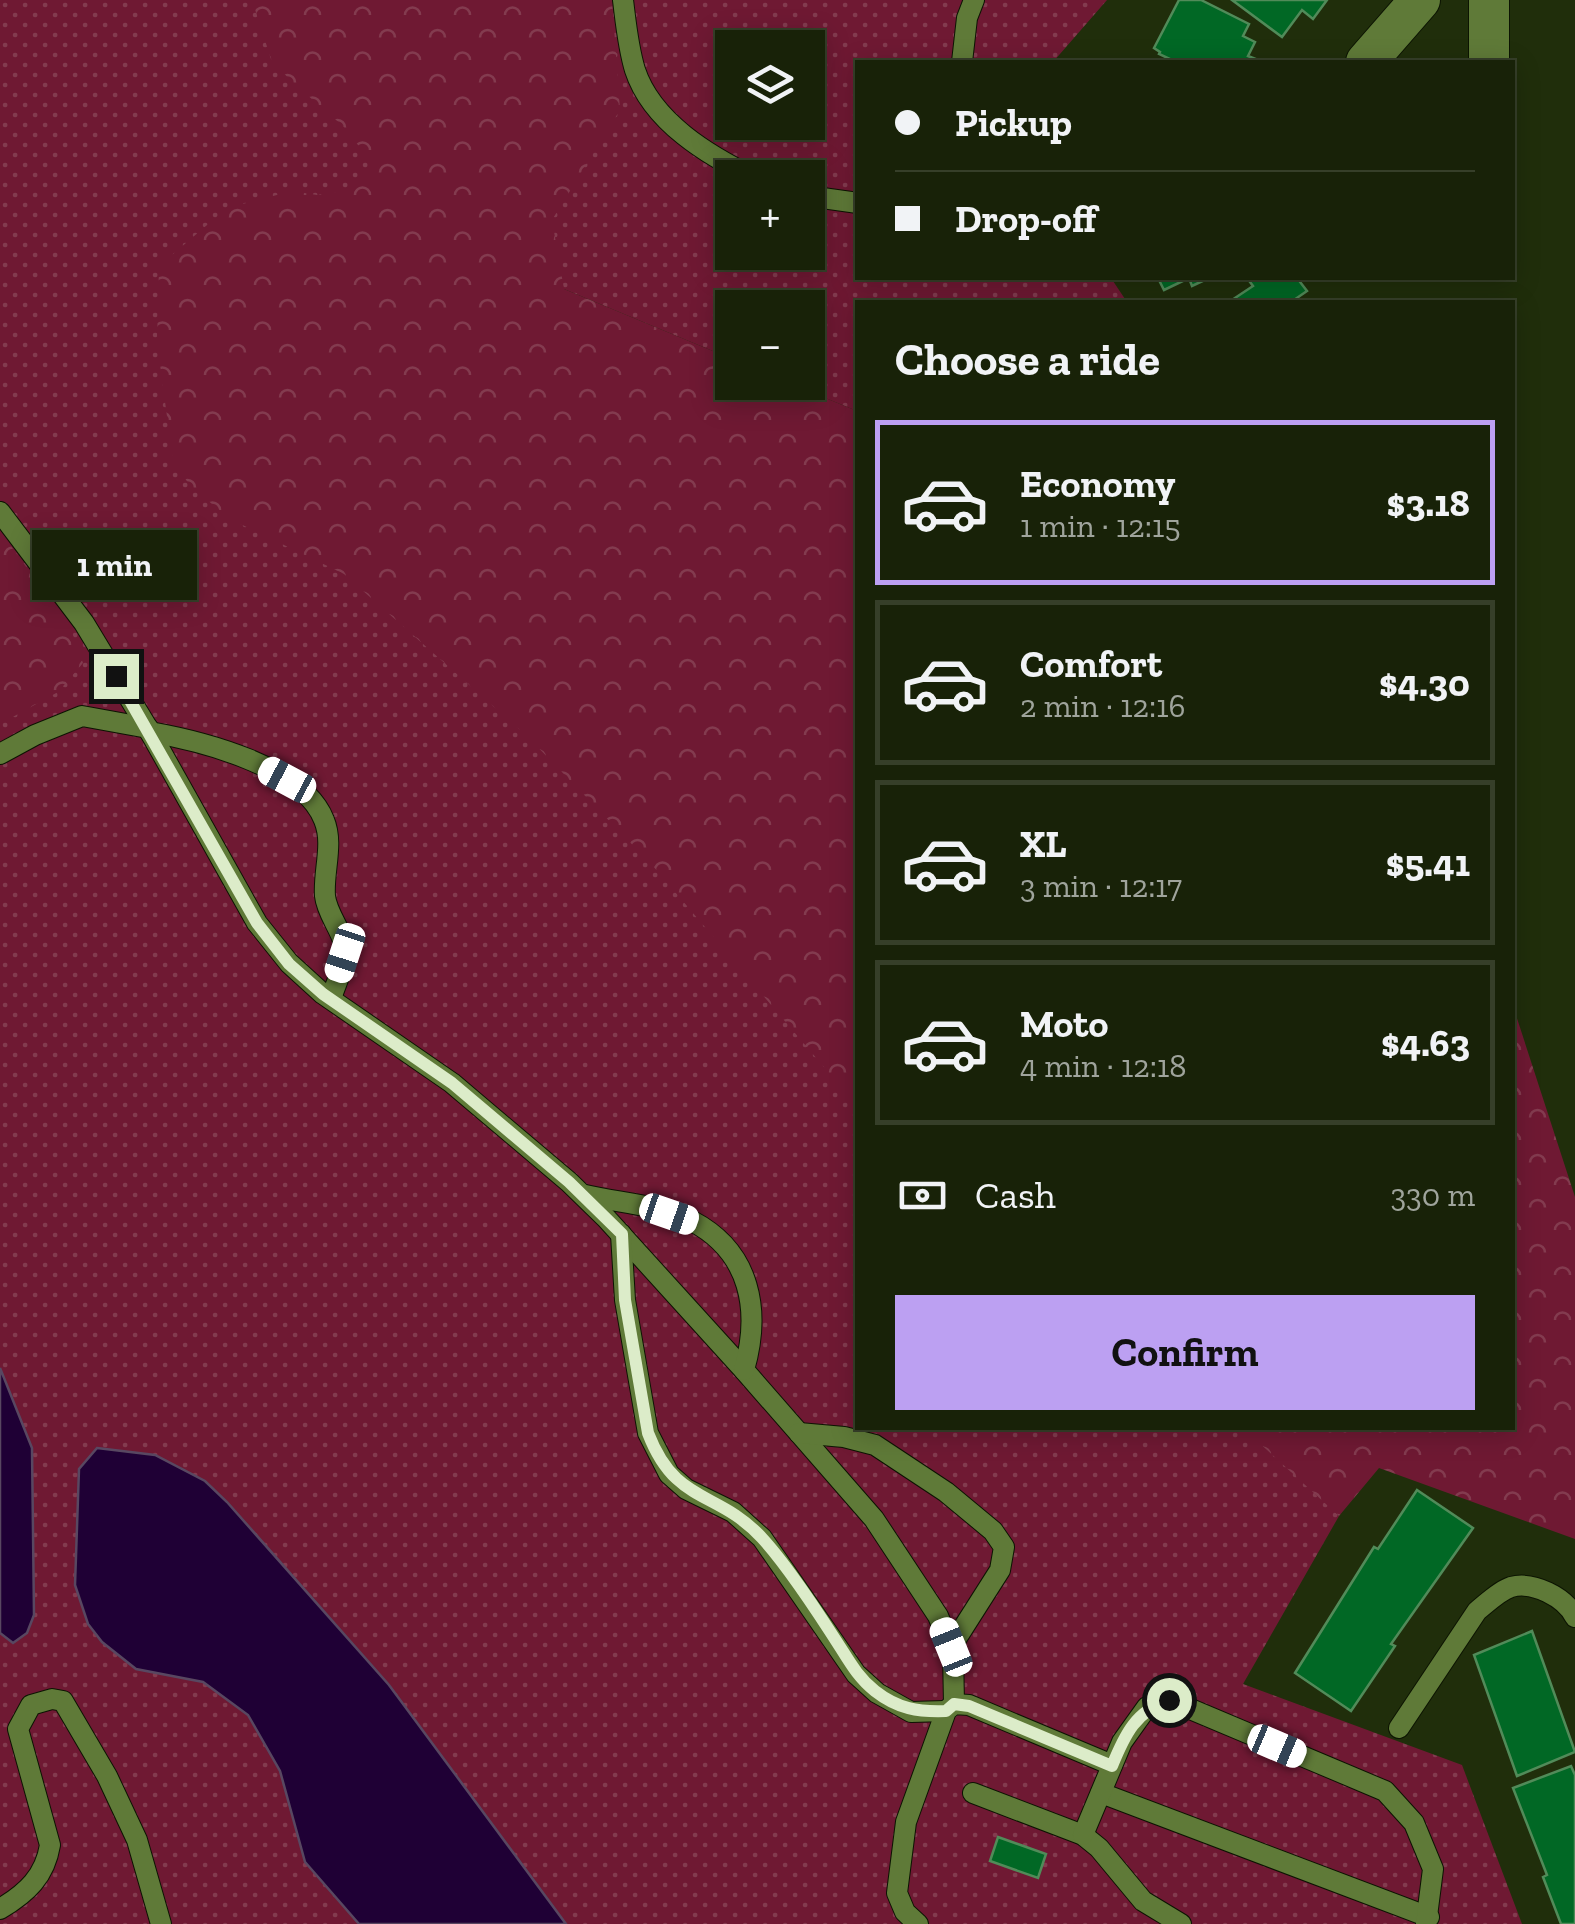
<!DOCTYPE html>
<html lang="en">
<head>
<meta charset="utf-8">
<style>
  body { margin:0; font-family:"Zilla Slab",serif; background:#212a12; color:#f1f3f6; height:100vh; display:flex; flex-direction:column; font-size:38px; white-space:nowrap }
  * { box-sizing:border-box; margin:0 }
  p { font-size:32px; color:#9fa49c }
  .icon { flex:none; width:55px; height:55px; fill:none; stroke:currentColor; stroke-width:2; stroke-linecap:round; stroke-linejoin:round }
  .map { position:relative; flex:1; overflow:hidden }
  .side { position:absolute; left:855px; top:300px; width:660px; height:1130px; display:flex; flex-direction:column; background:#182208; border-radius:0px; box-shadow:0 5px 25px #0003,0 0 0 2px #363f29 }
  .side>* { flex:none }
  .guide { position:absolute; left:855px; top:60px; width:660px; height:220px; border-radius:0px; box-shadow:0 5px 25px #0003,0 0 0 2px #363f29; display:grid; align-content:center; height:220px; padding:0 40px; background:#182208 }
  .buttons { position:absolute; left:715px; top:30px; display:grid; gap:20px }
  .buttons a { display:grid; place-items:center; width:110px; height:110px; border-radius:0px; background:#182208; box-shadow:0 5px 25px #0003,0 0 0 2px #363f29; font-size:50px }
  .end { position:absolute; width:45px; height:45px; margin:-22px; border:12px solid #dcecc9; background:#111; box-shadow:0 0 0 5px #111 }
  .from { border-radius:50% }
  .bubble { position:absolute; height:70px; border-radius:0px; background:#182208; box-shadow:0 5px 25px #0003,0 0 0 2px #363f29; font-size:32px; font-weight:700; line-height:70px; text-align:center }
  .car { position:absolute; width:30px; height:60px; margin:-30px -15px; border-radius:12px; box-shadow:0 0 8px 2px #0007; background:linear-gradient(#fff 24%,#345 0 40%,#fff 0 76%,#345 0 86%,#fff 0) }
  .guide b { display:flex; align-items:center; gap:35px; height:95px; font-size:38px }
  .guide b+b { border-top:2px solid #363f29 }
  .guide i { width:25px; height:25px; background:#f1f3f6 }
  ul { padding:0; list-style:none }
  li { display:flex; align-items:center; gap:30px; height:165px; margin:0 20px 15px; padding:0 20px; border:5px solid #363f29; border-radius:0px }
  li div { flex:1 }
  li b { display:block; font-size:38px }
  li em { font-style:normal; font-weight:700 }
  li.selected { border-color:#bca0f2 }
  li>.icon { width:90px; height:90px; stroke-width:1.5 }
  h2 { padding:0 40px; font-size:45px; line-height:120px }
  .pay { display:flex; align-items:center; gap:25px; height:110px; padding:0 40px; font-size:38px }
  .pay p { margin-inline-start:auto }
  .button { display:flex; gap:20px; margin-top:auto; padding:20px 40px }
  .button a { flex:1; height:115px; border-radius:0px; background:#bca0f2; color:#111; font-size:40px; font-weight:700; line-height:115px; text-align:center }
  .map>svg:first-child { display:block }
  .grass { fill:url(#grass-dots); fill-rule:evenodd }
  .forest { fill:url(#forest-crowns) }
  .water { fill:#1f0035; stroke:#584761; stroke-width:2.5 }
  .building { fill:#016825; stroke:#518b59; stroke-width:2.5 }
  .lines { fill:none; stroke-linecap:round; stroke-linejoin:round }
  .lane-casing { stroke:#0c1402; stroke-width:22 }
  .street-casing { stroke:#0c1402; stroke-width:42 }
  .lane { stroke:#5f7a38; stroke-width:20 }
  .street { stroke:#5f7a38; stroke-width:40 }
  .route { stroke:#dcecc9; stroke-width:12 }
</style>
</head>
<body>
<div class="map">
<svg width="1575" height="1924" viewBox="0 0 1575 1924">
  <defs>
    <pattern id="grass-dots" width="8" height="8" patternUnits="userSpaceOnUse" patternTransform="scale(2.5)"><rect width="8" height="8" fill="#6f1933"/><path d="M2 2h.1M6 6h.1" fill="none" stroke="#833b4f" stroke-width="1.8" stroke-linecap="round"/></pattern>
    <pattern id="forest-crowns" width="20" height="18" patternUnits="userSpaceOnUse" patternTransform="scale(2.5)"><rect width="20" height="18" fill="#6f1933"/><path d="M2 6a3 3 0 1 1 6 0M12 15a3 3 0 1 1 6 0" fill="none" stroke="#833b4f"/></pattern>
  </defs>
  <rect width="100%" height="100%" fill="#202e0b"/>
  <!-- grass -->
  <path class="grass" d="M0 0H1107L1053 62H858V278H1111L1127 302H858L857 411 789 383 808 382V308H732V359L564 289 857 966 858 1428H1264L1339 1516 1243 1684 1462 1765 1522 1924H0ZM732 48H808V122H732ZM732 178H808V252H732Z"/>
  <!-- forest -->
  <g class="forest">
    <polygon points="252,0 612,0 620,110 552,220 564,289 732,359 732,382 789,383 857,411 857,1106 653,866 528,737 344,574 232,520 191,487 173,461 157,342 159,266 227,208 292,191 317,195 356,189 373,164 343,126 290,80 271,59"/>
    <polygon points="0,531 70,627 83,663 58,692 0,724"/>
    <polygon points="1513,1006 1575,1197 1575,1539 1379,1468 1339,1516 1243,1428 1512,1428"/>
  </g>
  <!-- water -->
  <g class="water">
    <polygon points="0,1368 32,1448 34,1615 27,1633 13,1643 0,1633"/>
    <polygon points="97,1448 155,1455 205,1481 227,1502 389,1685 566,1924 359,1924 305,1862 280,1771 248,1715 203,1682 136,1669 102,1642 88,1624 75,1585 79,1469"/>
  </g>
  <!-- building -->
  <g class="building">
    <polygon points="1179,0 1201,0 1249,24 1243,36 1255,42 1248,56 1263,62 1176,62 1159,54 1160,52 1154,48"/>
    <polygon points="1232,0 1327,0 1313,19 1302,10 1282,37"/>
    <polygon points="1158,278 1209,278 1192,286 1189,278 1164,290"/>
    <polygon points="1247,278 1297,278 1307,291 1291,302 1229,302 1253,286"/>
    <polygon points="1417,1490 1473,1528 1391,1644 1395,1646 1351,1711 1295,1673 1374,1547 1378,1549"/>
    <polygon points="1532,1631 1575,1752 1517,1776 1474,1655"/>
    <polygon points="1571,1766 1575,1775 1575,1924 1561,1924 1543,1877 1547,1875 1513,1788"/>
    <polygon points="998,1837 1046,1854 1038,1878 990,1861"/>
  </g>
  <g class="lines">
    <!-- lane casing -->
    <g class="lane-casing">
      <g id="lane">
        <path d="M623 0C626 24 628 47 635 70 652 122 709 156 755 178"/>
        <polyline points="962,62 967,18 974,0"/>
        <polyline points="808,196 858,203"/>
        <polyline points="0,512 84,623 150,732 257,923 289,963 323,994 452,1083 569,1182 606,1218 744,1370 874,1519 938,1616 953,1652 954,1704"/>
        <path d="M150 732C201 741 303 766 324 820 334 844 323 871 325 896 327 916 346 934 345 954 344 968 335 985 331 999"/>
        <polyline points="0,754 35,735 82,716 148,728"/>
        <path d="M585 1195C619 1203 661 1205 692 1221 751 1252 761 1311 744 1370"/>
        <polyline points="621,1234 625,1300 648,1433 669,1474 686,1489 733,1512 762,1538 856,1674 877,1693 911,1712 946,1711"/>
        <polyline points="799,1433 844,1437 875,1445 946,1492 993,1531 1004,1547 1000,1570 951,1647"/>
        <path d="M1399 1728 1477 1611C1487 1603 1499 1591 1511 1587 1533 1581 1565 1597 1575 1617"/>
        <polyline points="973,1793 1083,1835 1099,1848 1143,1901 1181,1924"/>
        <polyline points="1101,1793 1429,1917"/>
        <polyline points="1083,1835 1122,1742 1147,1707 1169,1700 1385,1791 1414,1823 1433,1869 1426,1924"/>
        <path d="M0 1909C27 1893 45 1876 50 1845L18 1729 31 1705 52 1699 63 1701 107 1776 137 1840 161 1924"/>
        <polyline points="918,1924 905,1912 897,1893 906,1822 946,1711 954,1704 969,1705 1112,1765"/>
      </g>
    </g>
    <!-- street casing -->
    <g class="street-casing">
      <g id="street">
        <polyline points="1366,62 1420,0"/>
        <polyline points="1489,62 1489,0"/>
      </g>
    </g>
    <!-- lane -->
    <use href="#lane" class="lane"/>
    <!-- street -->
    <use href="#street" class="street"/>
  </g>
  <g class="lines">
    <!-- route -->
    <path class="route" d="M116 676 257 923 289 964 323 994 452 1083 569 1182 622 1234 625 1300 648 1433C676 1506 717 1489 762 1538 788 1566 821 1617 842 1650 852 1666 860 1679 875 1691 898 1709 918 1712 946 1711L954 1704 969 1706 1112 1766C1125 1734 1136 1711 1169 1700"/>
  </g>
</svg>
<div class="buttons">
<a><svg class="icon" aria-label="layers" viewBox="0 0 24 24"><path d="M12 4l9 5-9 5-9-5zM3 14l9 5 9-5"/></svg></a>
<a>+</a>
<a>−</a>
</div>
<i class="end from" style="left:1169px;top:1700px"></i>
<i class="end" style="left:116px;top:676px"></i>
<div class="bubble" style="left:32px;top:530px;width:165px">1 min</div>
<i class="car" style="left:287px;top:780px;rotate:298deg"></i>
<i class="car" style="left:345px;top:953px;rotate:198deg"></i>
<i class="car" style="left:669px;top:1214px;rotate:109deg"></i>
<i class="car" style="left:951px;top:1647px;rotate:338deg"></i>
<i class="car" style="left:1277px;top:1746px;rotate:113deg"></i>
<div class="guide">
<b><i class="from"></i>Pickup</b>
<b><i></i>Drop-off</b>
</div>
<section class="side">
<h2>Choose a ride</h2>
<ul>
<li class="selected"><svg class="icon" aria-label="car" viewBox="0 0 24 24"><path d="M5 17H2v-5l4-1 3-4h7l3 4 3 1v5h-3M9 17h6M6 11h13"/><circle cx="7" cy="17" r="2"/><circle cx="17" cy="17" r="2"/></svg><div><b>Economy</b><p>1 min · 12:15</p></div><em>$3.18</em></li>
<li><svg class="icon" aria-label="car" viewBox="0 0 24 24"><path d="M5 17H2v-5l4-1 3-4h7l3 4 3 1v5h-3M9 17h6M6 11h13"/><circle cx="7" cy="17" r="2"/><circle cx="17" cy="17" r="2"/></svg><div><b>Comfort</b><p>2 min · 12:16</p></div><em>$4.30</em></li>
<li><svg class="icon" aria-label="car" viewBox="0 0 24 24"><path d="M5 17H2v-5l4-1 3-4h7l3 4 3 1v5h-3M9 17h6M6 11h13"/><circle cx="7" cy="17" r="2"/><circle cx="17" cy="17" r="2"/></svg><div><b>XL</b><p>3 min · 12:17</p></div><em>$5.41</em></li>
<li><svg class="icon" aria-label="car" viewBox="0 0 24 24"><path d="M5 17H2v-5l4-1 3-4h7l3 4 3 1v5h-3M9 17h6M6 11h13"/><circle cx="7" cy="17" r="2"/><circle cx="17" cy="17" r="2"/></svg><div><b>Moto</b><p>4 min · 12:18</p></div><em>$4.63</em></li>
</ul>
<div class="pay"><svg class="icon" aria-label="cash" viewBox="0 0 24 24"><path d="M3 7h18v10H3z"/><circle cx="12" cy="12" r="2"/></svg>Cash<p>330 m</p></div>
<div class="button"><a>Confirm</a></div>
</section>
</div>
</body>
</html>
